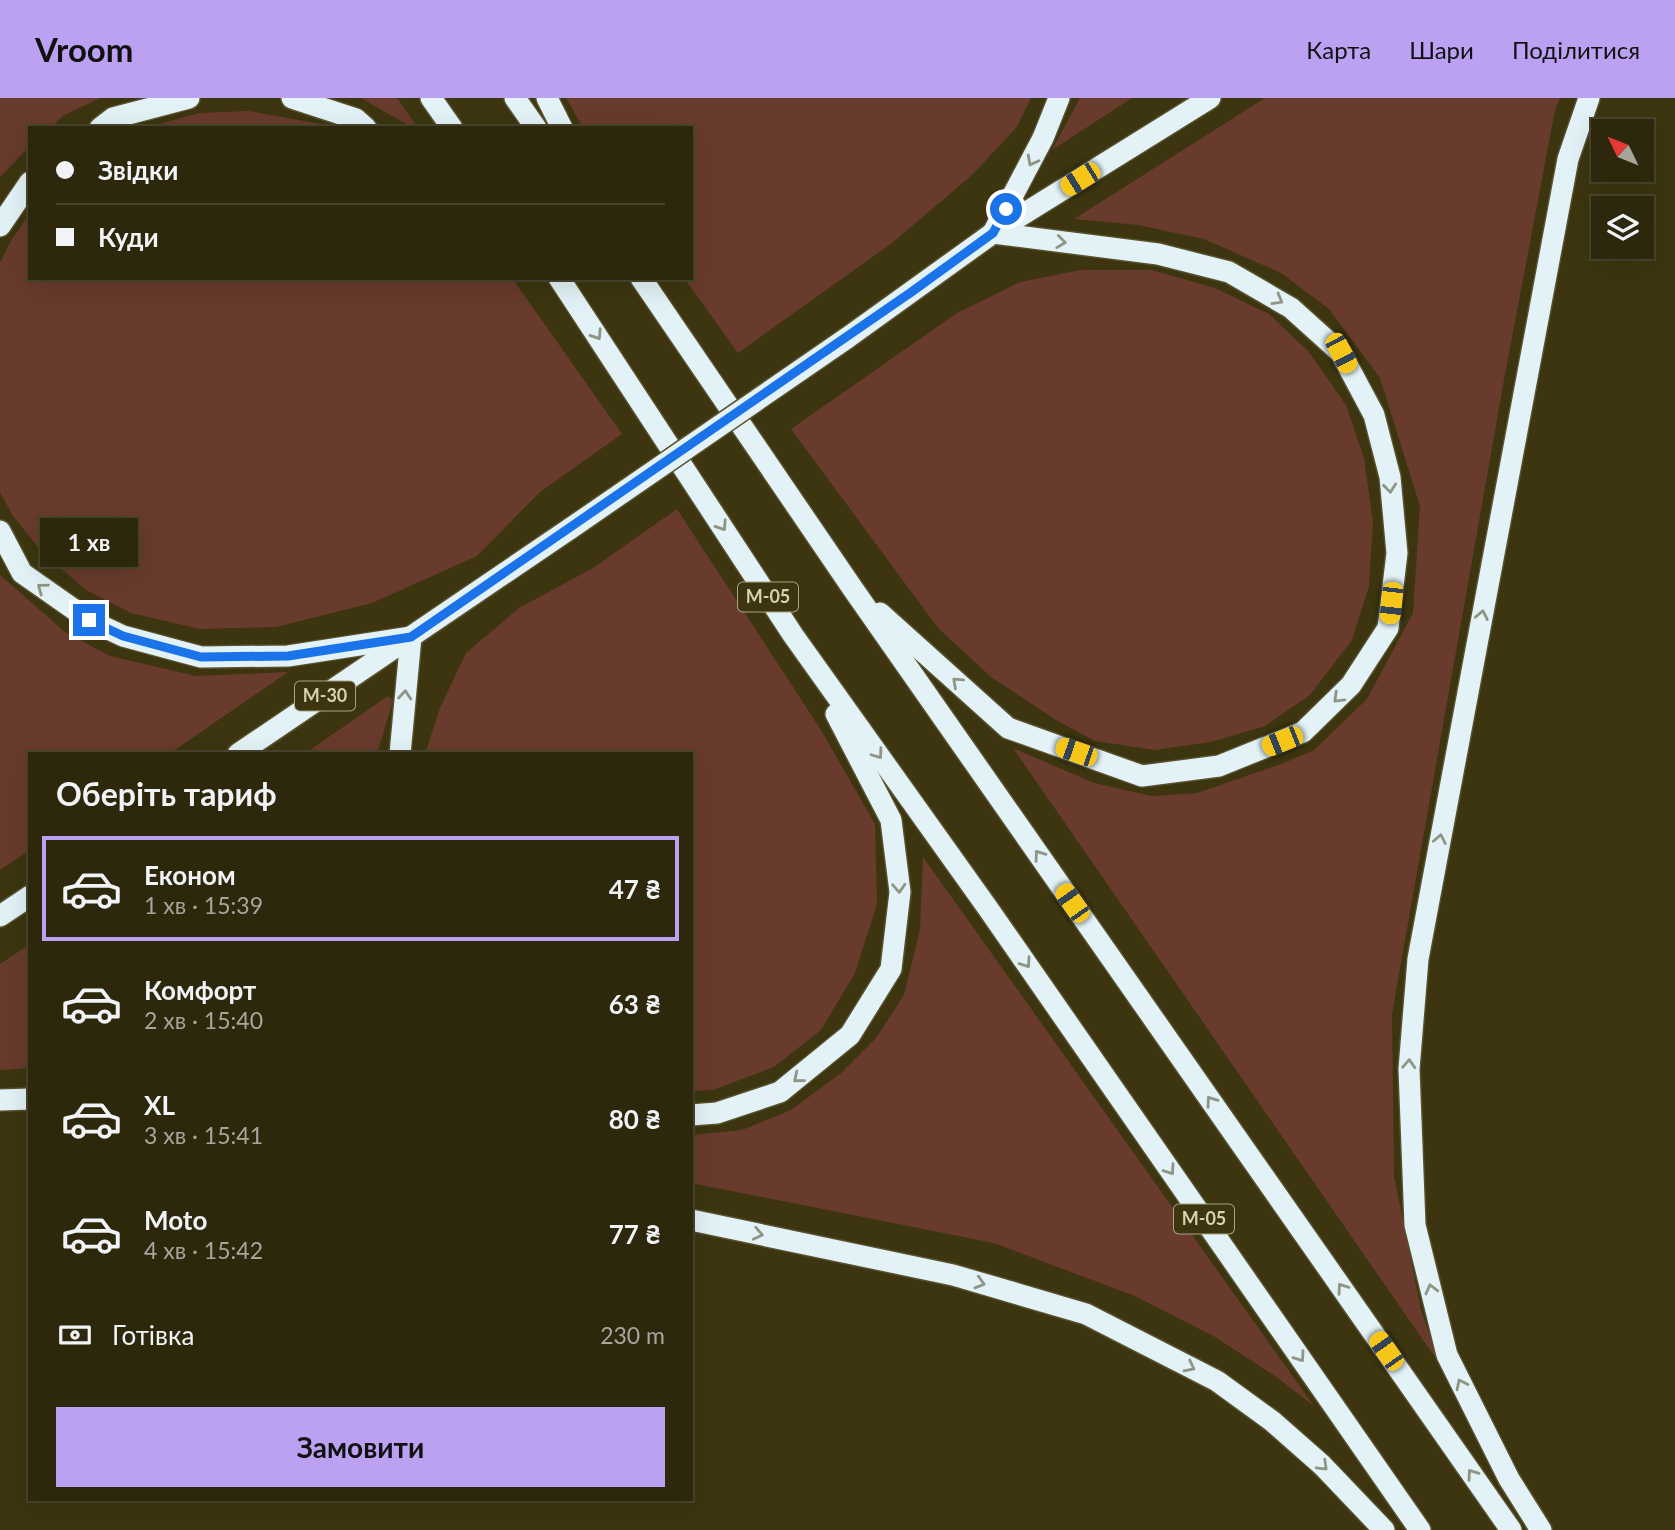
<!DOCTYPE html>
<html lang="uk">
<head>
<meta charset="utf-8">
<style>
  body { margin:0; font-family:Lato,sans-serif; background:#353015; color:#f1f3f6; height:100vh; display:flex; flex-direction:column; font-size:26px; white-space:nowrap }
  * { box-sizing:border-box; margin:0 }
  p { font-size:23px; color:#a7a69d }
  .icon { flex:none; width:38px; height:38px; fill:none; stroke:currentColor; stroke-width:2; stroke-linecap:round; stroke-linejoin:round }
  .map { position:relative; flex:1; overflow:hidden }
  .side { position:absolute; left:28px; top:654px; width:665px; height:749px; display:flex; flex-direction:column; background:#2d280c; border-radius:0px; box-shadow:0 7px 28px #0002,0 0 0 2px #48442d }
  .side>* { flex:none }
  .top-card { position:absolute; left:28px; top:28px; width:665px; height:154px; border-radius:0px; box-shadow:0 7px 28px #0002,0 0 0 2px #48442d; display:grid; align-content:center; height:154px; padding:0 28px; background:#2d280c }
  .needle { width:46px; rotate:313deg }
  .tools { position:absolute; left:1591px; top:21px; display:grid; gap:14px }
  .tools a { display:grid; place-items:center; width:63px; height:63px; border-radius:0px; background:#2d280c; box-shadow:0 7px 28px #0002,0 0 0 2px #48442d; font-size:35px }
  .end { position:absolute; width:32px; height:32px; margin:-16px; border:9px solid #1a73e8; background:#fff; box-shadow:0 0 0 4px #fff }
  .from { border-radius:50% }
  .bubble { position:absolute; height:49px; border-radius:0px; background:#2d280c; box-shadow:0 7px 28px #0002,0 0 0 2px #48442d; font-size:23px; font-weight:700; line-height:49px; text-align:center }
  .car { position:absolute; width:21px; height:42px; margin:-21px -10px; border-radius:9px; box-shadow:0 0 5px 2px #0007; background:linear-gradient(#f5c518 24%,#345 0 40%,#f5c518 0 76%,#345 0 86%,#f5c518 0) }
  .top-card b { display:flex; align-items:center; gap:24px; height:66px; font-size:26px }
  .top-card b+b { border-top:2px solid #48442d }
  .top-card i { width:18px; height:18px; background:#f1f3f6 }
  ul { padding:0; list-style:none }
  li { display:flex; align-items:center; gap:21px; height:105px; margin:0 14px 10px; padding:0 14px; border:4px solid transparent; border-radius:0px }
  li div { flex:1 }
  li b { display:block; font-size:26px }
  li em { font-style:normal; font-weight:700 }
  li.on { border-color:#bca0f2 }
  li>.icon { width:63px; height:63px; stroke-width:1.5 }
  h2 { padding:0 28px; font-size:32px; line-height:84px }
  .pay { display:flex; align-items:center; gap:18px; height:77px; padding:0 28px; font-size:26px }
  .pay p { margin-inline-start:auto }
  .action { display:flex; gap:14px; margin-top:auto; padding:14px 28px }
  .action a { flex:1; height:80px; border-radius:0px; background:#bca0f2; color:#111; font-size:28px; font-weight:700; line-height:80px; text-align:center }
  header { display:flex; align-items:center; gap:42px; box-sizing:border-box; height:98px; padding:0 35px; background:#bca0f2; color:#111 }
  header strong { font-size:33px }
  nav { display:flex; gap:38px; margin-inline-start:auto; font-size:24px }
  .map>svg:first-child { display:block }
  .green { fill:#683b2c }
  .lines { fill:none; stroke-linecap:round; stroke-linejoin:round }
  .highway-casing { stroke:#58512d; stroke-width:24 }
  .highway { stroke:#e2f2f7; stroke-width:21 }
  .highway-bridge-casing { stroke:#58512d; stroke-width:24; stroke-linecap:butt }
  .highway-bridge { stroke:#e2f2f7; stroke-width:21 }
  .oneway { stroke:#8f9484 }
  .route { stroke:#1a73e8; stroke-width:9 }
  .labels { text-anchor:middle; stroke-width:7; stroke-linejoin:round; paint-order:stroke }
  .shield { fill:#3c3510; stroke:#a9a380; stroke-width:2 }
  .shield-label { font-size:18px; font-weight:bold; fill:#d8d2b0 }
</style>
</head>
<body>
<header>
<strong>Vroom</strong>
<nav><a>Карта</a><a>Шари</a><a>Поділитися</a></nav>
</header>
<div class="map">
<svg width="1675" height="1432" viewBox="0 0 1675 1432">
  <rect width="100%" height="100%" fill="#3c3510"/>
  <!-- green -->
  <g class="green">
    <polygon points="0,0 100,0 63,18 50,30 30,30 30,48 0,79"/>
    <path d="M361 0H397L418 30C410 30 372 6 361 0Z"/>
    <polygon points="566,0 1031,0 1017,29 971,78 892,145 738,255 684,180 691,180 691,30 583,30"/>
    <polygon points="1080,0 1132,0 1052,52"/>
    <polygon points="1265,0 1560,0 1555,12 1504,282 1392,916 1394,1078 1421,1212 1439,1265 1013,650 1094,685 1152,698 1197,695 1284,665 1314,652 1367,601 1413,515 1420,408 1380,280 1329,211 1281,175 1204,141 1138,127 1074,121"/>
    <polygon points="249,13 321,26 333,30 145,30 199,15"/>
    <polygon points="30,115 30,180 512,180 622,336 540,394 477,458 372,505 276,529 200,531 131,515 86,492 42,454 13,418 0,394 0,165 12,141"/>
    <polygon points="1081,172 1152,172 1215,190 1269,216 1309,254 1346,307 1364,360 1373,424 1369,488 1352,542 1310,597 1265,628 1211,644 1155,652 1095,643 1056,622 991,579 938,530 791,331 957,215 1020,184"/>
    <polygon points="677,411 821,632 875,726 877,806 855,875 821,932 774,969 713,992 691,993 691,656 425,656 440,610 466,555 519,510 593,470"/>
    <polygon points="0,477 65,534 110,558 196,578 288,574 169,656 30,656 30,752 0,772"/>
    <polygon points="388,598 393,603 377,656 304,656"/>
    <polygon points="923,759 1314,1308 1275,1278 1215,1239 1135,1198 994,1145 691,1085 691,1037 742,1032 791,1012 841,975 876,940 904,897 920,831"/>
    <polygon points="30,846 30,970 0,972 0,866"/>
  </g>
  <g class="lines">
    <!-- highway casing -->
    <g class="highway-casing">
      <g id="highway">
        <polyline points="292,0 356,21 366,30"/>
        <polyline points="431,0 452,30"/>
        <polyline points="515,0 536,30"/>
        <polyline points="547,0 562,30"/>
        <polyline points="100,30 113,20 189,0"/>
        <polyline points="0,128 30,84"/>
        <polyline points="994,133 1043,40 1059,0"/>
        <polyline points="559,180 793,537 987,809 1420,1432"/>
        <polyline points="641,180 853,491 1511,1432"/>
        <polyline points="847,240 993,135 1210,0"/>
        <polyline points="0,433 22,475 89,522 123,538 201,559 288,558 411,539"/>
        <polyline points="880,515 1008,630 1142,678 1219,668 1303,634 1351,587 1388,530 1397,455 1390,379 1374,317 1341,255 1291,210 1229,174 1158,156 993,135"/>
        <polyline points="238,656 571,430"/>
        <polyline points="400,656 411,539"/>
        <polyline points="0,818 30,798"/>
        <polyline points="0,1002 30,1001"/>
        <polyline points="691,1017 717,1015 780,994 850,937 891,871 900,794 891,722 836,616"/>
        <polyline points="691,1122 953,1177 1086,1216 1217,1283 1272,1323 1322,1367 1384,1432"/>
        <polyline points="1541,1432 1509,1381 1447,1257 1415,1127 1409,971 1418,861 1568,61 1589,0"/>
      </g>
    </g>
    <!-- highway -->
    <use href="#highway" class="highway"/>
    <!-- highway-bridge casing -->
    <g class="highway-bridge-casing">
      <polyline id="highway-bridge" points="571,430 847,240"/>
    </g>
    <!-- highway-bridge -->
    <use href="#highway-bridge" class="highway-bridge"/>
  </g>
  <!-- one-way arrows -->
  <defs><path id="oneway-chevron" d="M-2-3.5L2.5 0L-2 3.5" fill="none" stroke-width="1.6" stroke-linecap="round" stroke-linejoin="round" transform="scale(1.75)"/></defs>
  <g class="oneway">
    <use href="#oneway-chevron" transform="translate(1032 63) rotate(118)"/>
    <use href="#oneway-chevron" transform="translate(1061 144) rotate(7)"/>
    <use href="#oneway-chevron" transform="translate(1278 202) rotate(30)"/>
    <use href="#oneway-chevron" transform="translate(597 237) rotate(57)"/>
    <use href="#oneway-chevron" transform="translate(1390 390) rotate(84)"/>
    <use href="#oneway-chevron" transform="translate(722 428) rotate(57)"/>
    <use href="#oneway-chevron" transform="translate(42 490) rotate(-144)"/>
    <use href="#oneway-chevron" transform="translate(1482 517) rotate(-79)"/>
    <use href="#oneway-chevron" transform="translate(957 584) rotate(-138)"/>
    <use href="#oneway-chevron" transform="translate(405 597) rotate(-85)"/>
    <use href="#oneway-chevron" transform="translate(1338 600) rotate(136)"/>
    <use href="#oneway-chevron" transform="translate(878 656) rotate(54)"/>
    <use href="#oneway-chevron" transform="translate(1440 741) rotate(-79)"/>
    <use href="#oneway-chevron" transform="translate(1039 757) rotate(-125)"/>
    <use href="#oneway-chevron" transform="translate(899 790) rotate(87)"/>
    <use href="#oneway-chevron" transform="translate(1026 865) rotate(55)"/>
    <use href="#oneway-chevron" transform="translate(1409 966) rotate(-87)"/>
    <use href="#oneway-chevron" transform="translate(798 980) rotate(141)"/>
    <use href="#oneway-chevron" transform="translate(1211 1003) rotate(-125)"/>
    <use href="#oneway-chevron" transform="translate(1170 1072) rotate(55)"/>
    <use href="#oneway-chevron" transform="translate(758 1136) rotate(12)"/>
    <use href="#oneway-chevron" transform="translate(980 1185) rotate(16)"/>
    <use href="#oneway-chevron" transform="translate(1342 1190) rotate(-125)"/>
    <use href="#oneway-chevron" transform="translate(1431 1191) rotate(-104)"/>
    <use href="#oneway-chevron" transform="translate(1300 1259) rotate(55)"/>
    <use href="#oneway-chevron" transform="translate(1190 1269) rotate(27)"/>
    <use href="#oneway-chevron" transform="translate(1461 1286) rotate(-116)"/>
    <use href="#oneway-chevron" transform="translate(1323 1368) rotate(44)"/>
    <use href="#oneway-chevron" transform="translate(1472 1376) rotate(-125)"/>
  </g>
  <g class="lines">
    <!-- route -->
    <polyline class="route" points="89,522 123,538 201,559 288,558 411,539 910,195 993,135 1006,111"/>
  </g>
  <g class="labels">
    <!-- shield labels -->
    <g class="shield">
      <rect x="738" y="484.5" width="60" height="29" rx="5"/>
      <rect x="295" y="583.5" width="60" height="29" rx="5"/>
      <rect x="1174" y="1106.5" width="60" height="29" rx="5"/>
    </g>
    <g class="shield-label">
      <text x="768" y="505">М-05</text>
      <text x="325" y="604">М-30</text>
      <text x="1204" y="1127">М-05</text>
    </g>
  </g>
</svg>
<div class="tools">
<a><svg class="needle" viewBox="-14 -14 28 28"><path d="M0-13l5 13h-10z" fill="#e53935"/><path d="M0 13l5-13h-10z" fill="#a7a69d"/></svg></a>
<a><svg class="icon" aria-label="layers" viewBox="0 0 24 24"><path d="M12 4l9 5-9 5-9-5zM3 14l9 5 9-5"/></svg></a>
</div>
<i class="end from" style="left:1006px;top:111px"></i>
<i class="end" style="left:89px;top:522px"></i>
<div class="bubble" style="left:40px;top:420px;width:98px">1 хв</div>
<i class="car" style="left:1080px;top:81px;rotate:238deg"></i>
<i class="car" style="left:1341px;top:255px;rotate:152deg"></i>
<i class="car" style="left:1391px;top:505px;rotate:186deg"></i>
<i class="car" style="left:1282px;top:643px;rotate:248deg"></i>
<i class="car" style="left:1076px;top:654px;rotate:289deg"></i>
<i class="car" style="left:1072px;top:805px;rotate:325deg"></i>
<i class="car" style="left:1386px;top:1253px;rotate:325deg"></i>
<div class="top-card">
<b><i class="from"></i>Звідки</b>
<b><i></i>Куди</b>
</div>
<section class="side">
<h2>Оберіть тариф</h2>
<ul>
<li class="on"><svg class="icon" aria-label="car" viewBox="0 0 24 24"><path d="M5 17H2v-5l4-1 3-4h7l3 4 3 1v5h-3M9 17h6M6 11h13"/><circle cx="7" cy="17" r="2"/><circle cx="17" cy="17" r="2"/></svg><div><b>Економ</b><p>1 хв · 15:39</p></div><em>47 ₴</em></li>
<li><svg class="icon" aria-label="car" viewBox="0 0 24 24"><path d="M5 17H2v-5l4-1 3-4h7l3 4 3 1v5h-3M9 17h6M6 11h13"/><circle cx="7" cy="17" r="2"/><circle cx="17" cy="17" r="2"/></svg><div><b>Комфорт</b><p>2 хв · 15:40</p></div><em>63 ₴</em></li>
<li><svg class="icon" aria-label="car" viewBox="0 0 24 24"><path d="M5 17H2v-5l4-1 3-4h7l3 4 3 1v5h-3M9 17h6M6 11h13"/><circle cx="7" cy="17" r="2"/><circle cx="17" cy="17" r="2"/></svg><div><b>XL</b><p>3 хв · 15:41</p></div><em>80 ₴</em></li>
<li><svg class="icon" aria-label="car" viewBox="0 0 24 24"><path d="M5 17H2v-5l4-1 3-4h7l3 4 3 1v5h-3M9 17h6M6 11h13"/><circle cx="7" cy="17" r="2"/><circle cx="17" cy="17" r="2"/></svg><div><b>Moto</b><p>4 хв · 15:42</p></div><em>77 ₴</em></li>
</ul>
<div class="pay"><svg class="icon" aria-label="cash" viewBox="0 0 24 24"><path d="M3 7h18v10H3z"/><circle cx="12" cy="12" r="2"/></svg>Готівка<p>230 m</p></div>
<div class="action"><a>Замовити</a></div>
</section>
</div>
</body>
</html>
